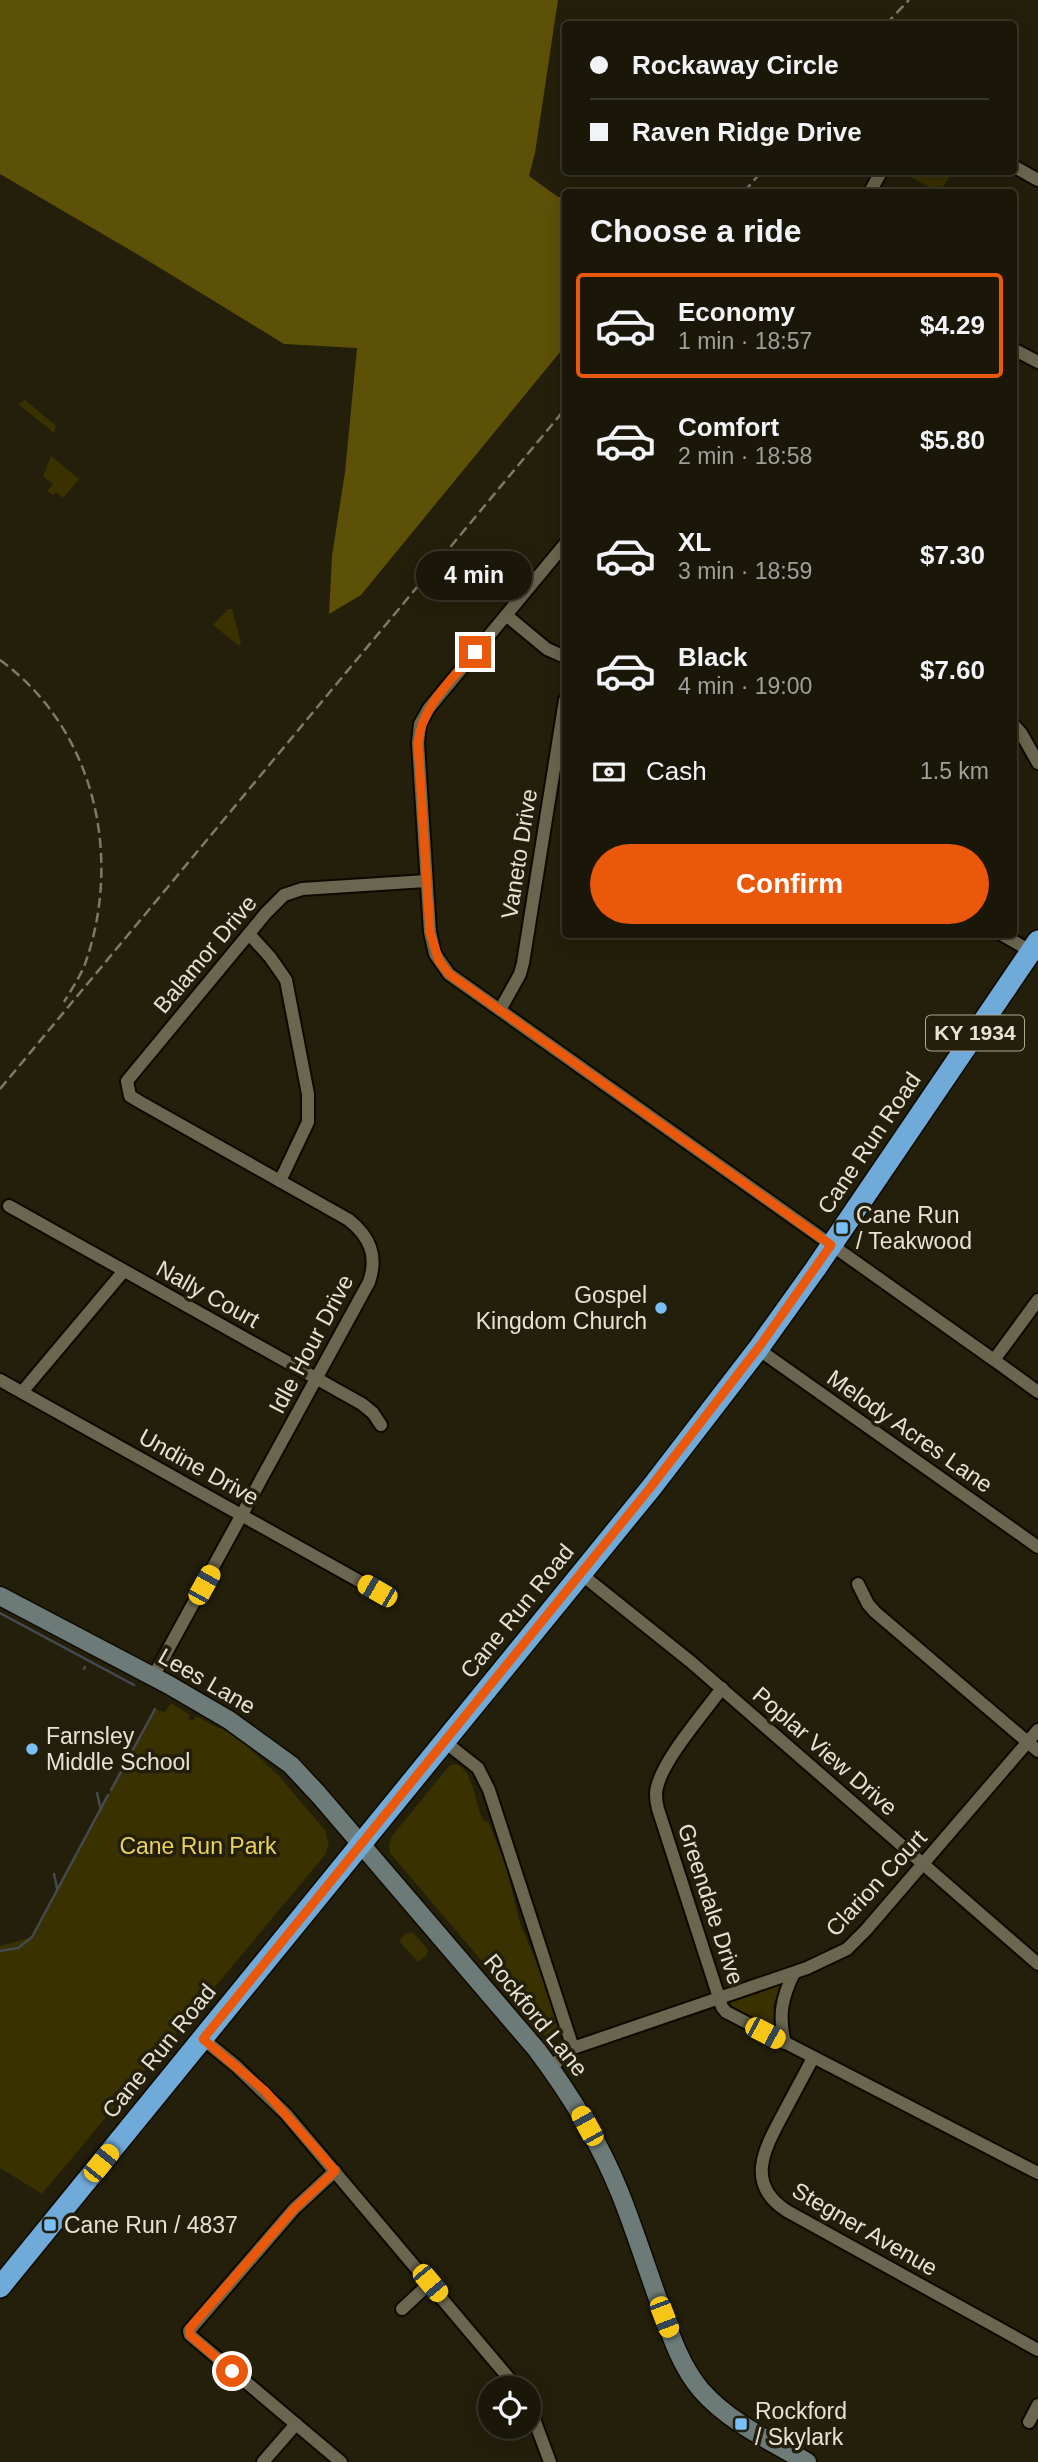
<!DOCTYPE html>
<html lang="en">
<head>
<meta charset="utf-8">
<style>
  body { margin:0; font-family:Arial,sans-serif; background:#272416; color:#f1f3f6; height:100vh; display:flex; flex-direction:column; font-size:26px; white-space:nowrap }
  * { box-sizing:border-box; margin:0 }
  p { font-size:23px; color:#9f9f9c }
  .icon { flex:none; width:38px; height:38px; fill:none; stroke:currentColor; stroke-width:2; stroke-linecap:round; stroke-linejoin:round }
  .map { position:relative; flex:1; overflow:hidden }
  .panel { position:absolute; left:562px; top:189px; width:455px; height:749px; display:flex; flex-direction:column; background:#1a1708; border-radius:7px; box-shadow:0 4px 18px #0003,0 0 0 2px #383629 }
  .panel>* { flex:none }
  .guide { position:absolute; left:562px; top:21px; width:455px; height:154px; border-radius:7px; box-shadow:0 4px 18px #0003,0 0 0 2px #383629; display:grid; align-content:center; height:154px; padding:0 28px; background:#1a1708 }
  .fabs { position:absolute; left:478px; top:2376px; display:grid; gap:14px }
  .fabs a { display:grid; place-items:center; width:63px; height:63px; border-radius:50%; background:#1a1708; box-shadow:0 4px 18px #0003,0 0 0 2px #383629; font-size:35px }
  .end { position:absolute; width:32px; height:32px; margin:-16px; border:9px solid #ea580c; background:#fff; box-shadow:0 0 0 4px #fff }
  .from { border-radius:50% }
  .bubble { position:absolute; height:49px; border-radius:24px; background:#1a1708; box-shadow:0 4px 18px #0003,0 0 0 2px #383629; font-size:23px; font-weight:800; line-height:49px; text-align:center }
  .car { position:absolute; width:21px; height:42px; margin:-21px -10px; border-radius:9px; box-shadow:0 0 5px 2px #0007; background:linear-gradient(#f5c518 24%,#345 0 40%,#f5c518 0 76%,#345 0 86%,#f5c518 0) }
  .guide b { display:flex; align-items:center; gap:24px; height:66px; font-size:26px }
  .guide b+b { border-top:2px solid #383629 }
  .guide i { width:18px; height:18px; background:#f1f3f6 }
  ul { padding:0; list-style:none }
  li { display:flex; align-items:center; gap:21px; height:105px; margin:0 14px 10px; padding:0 14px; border:4px solid transparent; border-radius:7px }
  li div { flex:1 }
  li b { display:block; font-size:26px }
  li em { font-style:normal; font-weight:800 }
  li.on { border-color:#ea580c }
  li>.icon { width:63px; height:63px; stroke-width:1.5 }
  h2 { padding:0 28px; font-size:32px; line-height:84px }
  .pay { display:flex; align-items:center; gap:18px; height:77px; padding:0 28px; font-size:26px }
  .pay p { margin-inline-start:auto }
  .action { display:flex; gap:14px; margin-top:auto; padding:14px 28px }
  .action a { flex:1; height:80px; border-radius:42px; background:#ea580c; color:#fff; font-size:28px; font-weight:800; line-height:80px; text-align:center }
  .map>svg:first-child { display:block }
  .green { fill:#3a3100 }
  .forest { fill:#5d5007 }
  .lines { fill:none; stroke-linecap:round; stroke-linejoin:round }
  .stream { stroke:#454950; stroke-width:2.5 }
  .street-casing { stroke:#0d0900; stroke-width:16 }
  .secondary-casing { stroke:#0d0900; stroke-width:21 }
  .highway-casing { stroke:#0d0900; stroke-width:24 }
  .street { stroke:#6a664f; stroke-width:12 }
  .secondary { stroke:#6c7a78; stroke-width:18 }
  .highway { stroke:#70aad9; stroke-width:21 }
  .rail { stroke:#7e7a69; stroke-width:2.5; stroke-dasharray:10 5; stroke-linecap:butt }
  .route { stroke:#ea580c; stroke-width:9 }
  .poi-dot { fill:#79bff8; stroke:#231f0a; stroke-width:2.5 }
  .labels { text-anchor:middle; stroke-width:7; stroke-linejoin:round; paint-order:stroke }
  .shield { fill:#231f0a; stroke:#aca899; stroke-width:2 }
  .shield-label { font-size:21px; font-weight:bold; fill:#e6e3d6 }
  .street-label { font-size:23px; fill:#e6e3d6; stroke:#231f0a }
  .poi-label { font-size:23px; fill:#e6e3d6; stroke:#231f0a; text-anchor:start }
  .park-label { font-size:23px; fill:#e8d15d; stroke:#231f0a }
</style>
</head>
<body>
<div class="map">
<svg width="1038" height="2462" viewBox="0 0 1038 2462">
  <rect width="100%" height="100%" fill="#231f0a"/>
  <!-- green -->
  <g class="green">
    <polygon points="911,172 942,172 950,176 939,192 908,176"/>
    <polygon points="25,400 56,426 54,433 18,404"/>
    <polygon points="51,456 79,479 63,498 56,492 53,495 47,491 53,484 43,476"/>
    <polygon points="228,609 232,609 241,642 239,646 213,625"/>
    <polygon points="171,1703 190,1715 188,1719 194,1720 196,1716 216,1727 232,1732 279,1776 325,1830 329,1845 325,1855 42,2194 0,2168 0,1946 32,1937 155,1709 165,1712"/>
    <path d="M457 1764C477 1776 474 1808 485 1822L488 1821 506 1866 520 1923 544 1981 560 2024V2034L549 2038 546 2037 390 1853 389 1845 392 1836 450 1765Z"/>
    <polygon points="413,1932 428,1950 426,1956 418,1962 399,1941 405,1934"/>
    <path d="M777 1983 781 1986 773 2005 775 2031C761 2024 732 2015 729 1999Z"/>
  </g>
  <!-- forest -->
  <polygon class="forest" points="0,0 558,0 535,153 529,176 558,197 565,198 565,346 361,595 329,614 332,556 345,472 357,348 284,344 142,257 0,174"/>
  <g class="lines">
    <!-- stream -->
    <g class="stream">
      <polyline points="0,1613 134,1685"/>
      <polyline points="84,1669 85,1667"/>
      <polyline points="111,1790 155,1709"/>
      <polyline points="97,1793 101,1810"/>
      <polyline points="54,1874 57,1888"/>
      <polyline points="0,1951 18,1948 32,1937 108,1795"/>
    </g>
    <!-- street casing -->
    <g class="street-casing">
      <g id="street">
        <polyline points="1013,166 1038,180"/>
        <polyline points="870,192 881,172"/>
        <polyline points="1013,349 1038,362"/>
        <polyline points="565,544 429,708 420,724 418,743 430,932 435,954 449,974 994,1360"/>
        <polyline points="506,615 547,649 565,657"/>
        <polyline points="1013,724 1021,733 1038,763"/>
        <polyline points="249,934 270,957 286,980 308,1094 308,1122 280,1181"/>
        <polyline points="1001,934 1034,953"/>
        <polyline points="500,1010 520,974 523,963 565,700"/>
        <polyline points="9,1206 362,1404 373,1413 381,1425"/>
        <polyline points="1038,1300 994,1360 1038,1392"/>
        <polyline points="758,1349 1038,1547"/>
        <polyline points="0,1380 377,1591"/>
        <polyline points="22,1392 123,1272"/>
        <polyline points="581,1574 691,1662 1038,1964"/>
        <polyline points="858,1584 868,1604 875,1612 1038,1751"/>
        <path d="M153 1677 369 1282C378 1256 370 1237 349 1220L140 1102 130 1096 127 1081 266 913 284 895 302 889 426 881"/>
        <path d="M722 1688C704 1713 664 1758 657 1787 655 1794 656 1801 658 1809L722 2007 726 2012 1038 2173"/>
        <polyline points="445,1742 478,1768 489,1790 573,2048"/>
        <polyline points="203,2039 236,2066 286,2114 518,2389"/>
        <path d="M785 2043C778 2016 782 1997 794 1973"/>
        <path d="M813 2058C803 2077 792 2097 782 2116 764 2150 745 2184 787 2211L1038 2350"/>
        <polyline points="551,2069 567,2051 573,2048 807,1968 847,1949 866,1930 1038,1730"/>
        <polyline points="335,2171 294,2209 189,2331 190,2335 341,2462"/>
        <polyline points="402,2309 430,2283"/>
        <polyline points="528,2403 550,2462"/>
        <polyline points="1029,2422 1038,2405"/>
        <polyline points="263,2462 296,2424"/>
      </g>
    </g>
    <!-- secondary casing -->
    <g class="secondary-casing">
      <path id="secondary" d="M0 1596 169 1685 229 1720 291 1765 319 1795 537 2050C570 2094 599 2141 620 2193 634 2228 645 2263 658 2299 669 2330 679 2364 701 2390 729 2422 770 2441 807 2462"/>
    </g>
    <!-- highway casing -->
    <g class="highway-casing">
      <polyline id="highway" points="0,2287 651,1488 758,1349 816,1268 1038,941"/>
    </g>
    <!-- street -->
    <use href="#street" class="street"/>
    <!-- secondary -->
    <use href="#secondary" class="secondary"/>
    <!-- highway -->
    <use href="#highway" class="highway"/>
    <!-- rail -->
    <g class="rail">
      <polyline points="886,24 909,0"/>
      <polyline points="744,192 761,172"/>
      <path d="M0 660C95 729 123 857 85 964 80 977 71 990 64 1002"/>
      <polyline points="0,1089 565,409"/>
    </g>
  </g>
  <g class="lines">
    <!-- route -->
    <path class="route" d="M232 2371 190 2335V2328L294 2209 335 2171 265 2091 203 2039 650 1488 762 1343 831 1245 449 974 439 961 430 932 418 744C421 706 452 680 475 652"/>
  </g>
  <!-- markers -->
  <g class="poi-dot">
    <rect x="835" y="1221" width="14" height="14" rx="3.5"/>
    <circle cx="661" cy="1308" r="7"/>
    <circle cx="32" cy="1749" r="7"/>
    <rect x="43" y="2218" width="14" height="14" rx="3.5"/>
    <rect x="734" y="2417" width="14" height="14" rx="3.5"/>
  </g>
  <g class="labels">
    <!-- shield labels -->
    <rect class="shield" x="926" y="1015.5" width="98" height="35" rx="5"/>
    <g class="shield-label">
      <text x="975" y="1040">KY 1934</text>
    </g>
    <!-- street labels -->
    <g class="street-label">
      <text transform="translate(519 854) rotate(-81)" y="8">Vaneto Drive</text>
      <text transform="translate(205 954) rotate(-50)" y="8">Balamor Drive</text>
      <text transform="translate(869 1143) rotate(-56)" y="8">Cane Run Road</text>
      <text transform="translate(208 1294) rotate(29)" y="8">Nally Court</text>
      <text transform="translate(311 1344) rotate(-62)" y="8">Idle Hour Drive</text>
      <text transform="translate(910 1431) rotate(35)" y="8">Melody Acres Lane</text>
      <text transform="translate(199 1467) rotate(29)" y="8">Undine Drive</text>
      <text transform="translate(517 1611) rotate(-51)" y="8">Cane Run Road</text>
      <text transform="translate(207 1681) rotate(30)" y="8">Lees Lane</text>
      <text transform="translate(825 1751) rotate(41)" y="8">Poplar View Drive</text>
      <text transform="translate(876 1883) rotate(-47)" y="8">Clarion Court</text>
      <text transform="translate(711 1904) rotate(72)" y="8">Greendale Drive</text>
      <text transform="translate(536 2015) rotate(51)" y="8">Rockford Lane</text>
      <text transform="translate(159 2051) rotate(-51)" y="8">Cane Run Road</text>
      <text transform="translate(865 2229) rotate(30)" y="8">Stegner Avenue</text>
    </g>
    <!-- poi labels -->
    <g class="poi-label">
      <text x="856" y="1223">Cane Run<tspan x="856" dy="26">/ Teakwood</tspan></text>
      <text x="647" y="1303" text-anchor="end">Gospel<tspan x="647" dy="26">Kingdom Church</tspan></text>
      <text x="46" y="1744">Farnsley<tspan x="46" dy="26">Middle School</tspan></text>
      <text x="64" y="2233">Cane Run / 4837</text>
      <text x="755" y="2419">Rockford<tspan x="755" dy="26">/ Skylark</tspan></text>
    </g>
    <!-- park labels -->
    <g class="park-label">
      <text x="198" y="1854">Cane Run Park</text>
    </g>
  </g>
</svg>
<div class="fabs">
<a><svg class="icon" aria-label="locate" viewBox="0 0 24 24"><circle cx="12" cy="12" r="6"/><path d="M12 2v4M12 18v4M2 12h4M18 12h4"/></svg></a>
</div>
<i class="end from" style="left:232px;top:2371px"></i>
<i class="end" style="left:475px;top:652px"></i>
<div class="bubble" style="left:416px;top:551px;width:116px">4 min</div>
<i class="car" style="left:204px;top:1585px;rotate:29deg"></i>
<i class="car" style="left:377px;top:1591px;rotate:300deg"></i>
<i class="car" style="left:765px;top:2033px;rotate:118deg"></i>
<i class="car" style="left:587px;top:2126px;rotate:331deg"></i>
<i class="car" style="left:101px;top:2163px;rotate:39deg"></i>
<i class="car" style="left:430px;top:2283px;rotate:140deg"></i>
<i class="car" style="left:664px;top:2317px;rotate:159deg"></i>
<div class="guide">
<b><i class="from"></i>Rockaway Circle</b>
<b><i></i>Raven Ridge Drive</b>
</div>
<section class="panel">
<h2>Choose a ride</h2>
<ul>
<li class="on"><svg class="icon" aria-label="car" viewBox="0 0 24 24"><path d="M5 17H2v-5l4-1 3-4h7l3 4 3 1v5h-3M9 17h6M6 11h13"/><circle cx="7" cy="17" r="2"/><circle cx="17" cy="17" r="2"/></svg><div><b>Economy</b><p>1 min · 18:57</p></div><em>$4.29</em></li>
<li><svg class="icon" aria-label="car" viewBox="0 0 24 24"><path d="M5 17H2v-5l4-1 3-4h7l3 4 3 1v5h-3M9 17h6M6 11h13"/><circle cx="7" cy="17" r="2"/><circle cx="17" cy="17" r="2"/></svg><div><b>Comfort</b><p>2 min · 18:58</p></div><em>$5.80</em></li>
<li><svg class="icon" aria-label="car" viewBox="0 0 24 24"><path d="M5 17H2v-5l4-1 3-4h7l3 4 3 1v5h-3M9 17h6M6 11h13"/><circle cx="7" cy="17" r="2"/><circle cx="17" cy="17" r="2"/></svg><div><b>XL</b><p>3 min · 18:59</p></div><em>$7.30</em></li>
<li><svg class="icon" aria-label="car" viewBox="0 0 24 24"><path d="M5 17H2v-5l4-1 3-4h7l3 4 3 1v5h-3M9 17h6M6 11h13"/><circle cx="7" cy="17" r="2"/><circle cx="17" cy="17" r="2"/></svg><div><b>Black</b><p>4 min · 19:00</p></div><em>$7.60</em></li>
</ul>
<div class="pay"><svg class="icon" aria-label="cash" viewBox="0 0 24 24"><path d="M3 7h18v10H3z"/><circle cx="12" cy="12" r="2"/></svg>Cash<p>1.5 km</p></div>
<div class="action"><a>Confirm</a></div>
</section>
</div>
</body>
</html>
